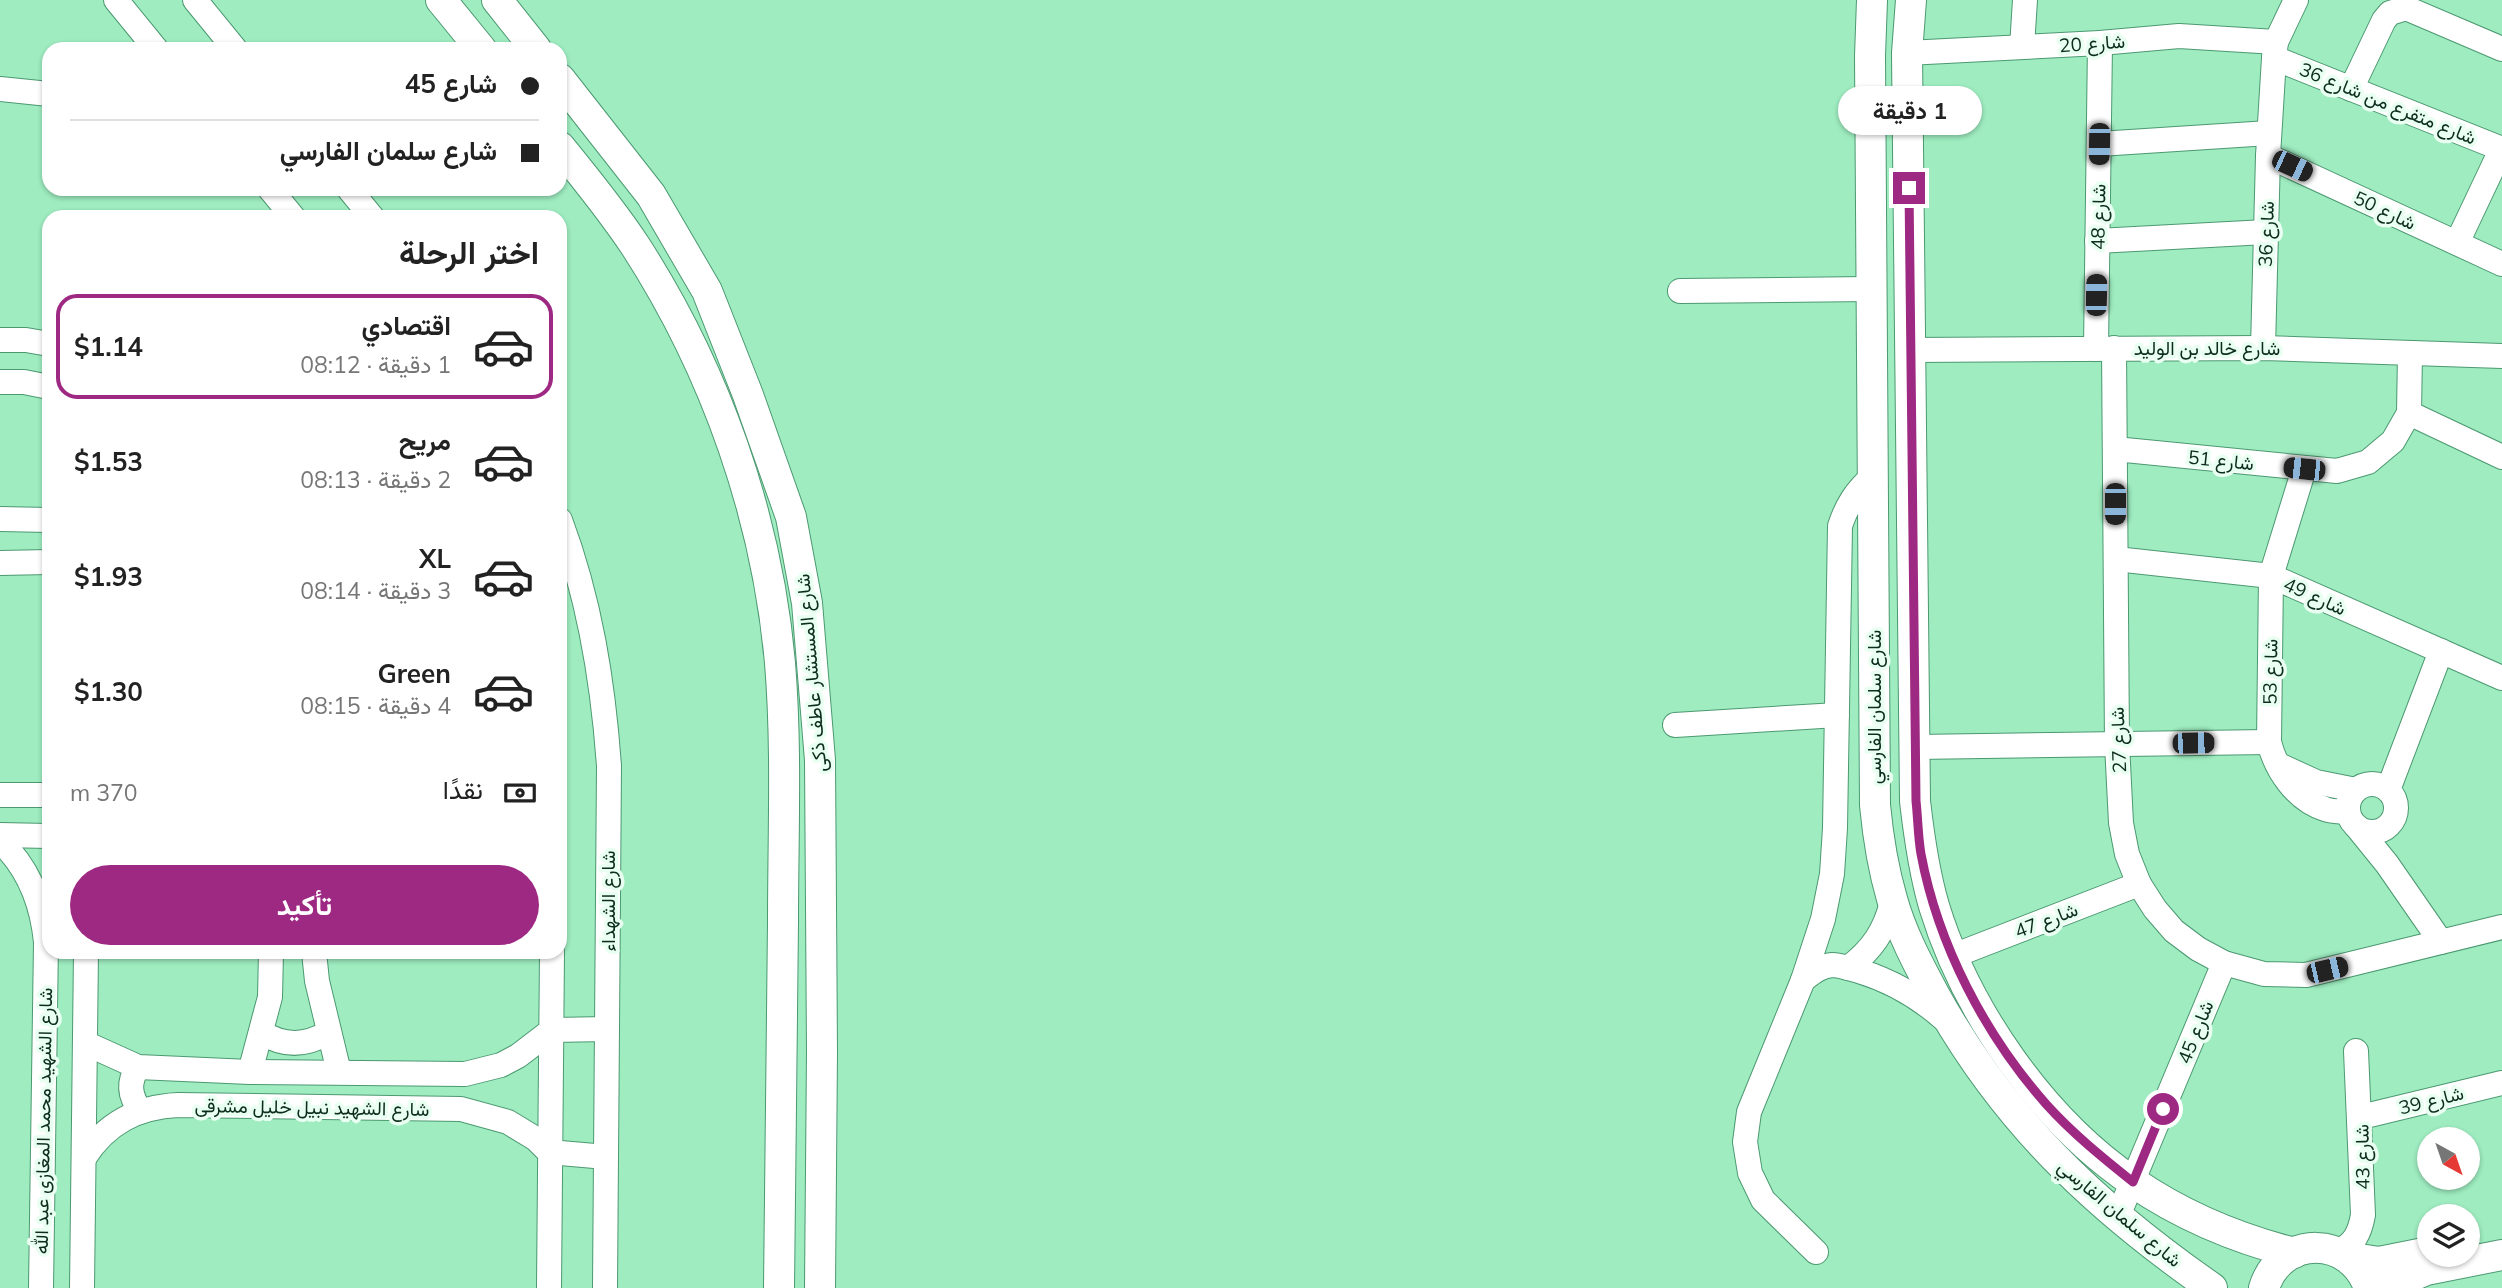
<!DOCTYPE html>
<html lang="ar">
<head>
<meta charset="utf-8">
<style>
  body { margin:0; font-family:Mulish,Vazirmatn,sans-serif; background:#f2f2f2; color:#222; direction:rtl; height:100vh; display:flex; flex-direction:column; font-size:26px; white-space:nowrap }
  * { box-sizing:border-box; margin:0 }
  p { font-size:23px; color:#767676 }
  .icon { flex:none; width:38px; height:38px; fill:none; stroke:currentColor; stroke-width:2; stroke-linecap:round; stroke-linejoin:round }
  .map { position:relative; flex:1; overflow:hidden; direction:ltr }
  .drawer { position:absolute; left:42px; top:210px; width:525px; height:749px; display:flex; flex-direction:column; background:#fff; border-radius:21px; box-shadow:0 2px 5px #0004; direction:rtl }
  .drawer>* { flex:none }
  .guide { position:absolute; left:42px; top:42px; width:525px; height:154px; border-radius:21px; box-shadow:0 2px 5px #0004; direction:rtl; display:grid; align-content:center; height:154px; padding:0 28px; background:#fff }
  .needle { width:46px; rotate:140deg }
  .tools { position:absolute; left:2417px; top:1127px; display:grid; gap:14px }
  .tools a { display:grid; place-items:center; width:63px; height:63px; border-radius:50%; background:#fff; box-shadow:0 2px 5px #0004; font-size:35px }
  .end { position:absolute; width:32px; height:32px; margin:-16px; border:9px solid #9e2983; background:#fff; box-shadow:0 0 0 4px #fff }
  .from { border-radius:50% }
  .bubble { position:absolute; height:49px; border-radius:24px; background:#fff; box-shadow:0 2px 5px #0004; font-size:23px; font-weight:700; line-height:49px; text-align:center; direction:rtl }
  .car { position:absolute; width:21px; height:42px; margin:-21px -10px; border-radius:9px; box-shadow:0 0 5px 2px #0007; background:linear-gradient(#222 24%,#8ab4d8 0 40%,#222 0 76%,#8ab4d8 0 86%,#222 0) }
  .guide b { display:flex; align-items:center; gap:24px; height:66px; font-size:26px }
  .guide b+b { border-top:2px solid #e0e0e0 }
  .guide i { width:18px; height:18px; background:#222 }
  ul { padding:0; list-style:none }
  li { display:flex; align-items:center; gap:21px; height:105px; margin:0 14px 10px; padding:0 14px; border:4px solid transparent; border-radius:21px }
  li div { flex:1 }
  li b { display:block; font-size:26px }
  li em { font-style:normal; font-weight:700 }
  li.active { border-color:#9e2983 }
  li>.icon { width:63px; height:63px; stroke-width:1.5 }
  h2 { padding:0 28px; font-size:32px; line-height:84px }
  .pay { display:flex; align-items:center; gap:18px; height:77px; padding:0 28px; font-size:26px }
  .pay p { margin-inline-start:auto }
  .action { display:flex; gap:14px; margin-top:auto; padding:14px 28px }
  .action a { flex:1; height:80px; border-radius:42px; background:#9e2983; color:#fff; font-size:28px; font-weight:700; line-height:80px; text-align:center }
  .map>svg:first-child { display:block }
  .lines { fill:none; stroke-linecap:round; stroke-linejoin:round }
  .minor-casing { stroke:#4c9971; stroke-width:26 }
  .tertiary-casing { stroke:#4c9971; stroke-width:32 }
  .minor { stroke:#fff; stroke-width:24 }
  .tertiary { stroke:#fff; stroke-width:30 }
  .route { stroke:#9e2983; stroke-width:9 }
  .labels { text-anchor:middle; stroke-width:7; stroke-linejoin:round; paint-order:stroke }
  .street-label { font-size:19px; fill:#0c2d1d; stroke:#e9fff1 }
</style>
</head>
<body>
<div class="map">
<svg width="2502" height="1288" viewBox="0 0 2502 1288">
  <rect width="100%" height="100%" fill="#9eecc0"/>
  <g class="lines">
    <!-- minor casing -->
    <g class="minor-casing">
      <g id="minor">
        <polyline points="116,0 156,49"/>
        <polyline points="195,0 235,49"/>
        <polyline points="2022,47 2025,0"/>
        <polyline points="1907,53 2100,43 2179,36 2276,42"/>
        <polyline points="2274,58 2502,149"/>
        <polyline points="0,89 49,94"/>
        <polyline points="2351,89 2384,20 2390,13 2406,8 2502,49"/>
        <polyline points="2099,144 2269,133"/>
        <polyline points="2268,156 2502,264"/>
        <polyline points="270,189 293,217"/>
        <polyline points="349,189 372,217"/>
        <polyline points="2097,241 2266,232"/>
        <polyline points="2457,243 2502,148"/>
        <polyline points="1680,291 1871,289"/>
        <polyline points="0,340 26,340 49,344"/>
        <polyline points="2114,348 2117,744 2121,823 2127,854 2139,884 2155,909 2174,931 2198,949 2224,963 2264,974 2306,975 2502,927"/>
        <polyline points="2263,348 2268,156 2274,58 2276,42 2296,0"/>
        <polyline points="2096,349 2100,43"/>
        <polyline points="1911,350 2263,348 2502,356"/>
        <polyline points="0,382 24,382 49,387"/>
        <polyline points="2409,413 2502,457"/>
        <polyline points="2115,449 2337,471 2368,462 2393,441 2409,413 2410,353"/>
        <path d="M2304 469 2271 576 2269 742C2276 770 2296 800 2325 809 2332 812 2341 811 2348 812"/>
        <polyline points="0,519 49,520"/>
        <path d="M560 520C590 600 603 682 609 766L605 1288"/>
        <polyline points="2116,559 2271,576 2502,678"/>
        <polyline points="0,563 49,562"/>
        <polyline points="1675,725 1837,715"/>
        <polyline points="1915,747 2269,742"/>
        <polyline points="2279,765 2316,782 2356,790"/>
        <circle cx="2372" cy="808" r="24"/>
        <polyline points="2388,790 2441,651"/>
        <polyline points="0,795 49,795"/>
        <polyline points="2357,827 2387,864 2441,942"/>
        <polyline points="0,835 49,836"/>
        <path d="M0 841C29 868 42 902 46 942L41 1288"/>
        <polyline points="314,952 317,981 339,1072"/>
        <polyline points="1953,956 2139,884"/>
        <path d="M1848 968C1872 950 1885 931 1892 902"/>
        <path d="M1803 980 1823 919 1832 874 1835 828 1840 526C1847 505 1856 491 1873 476"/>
        <path d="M261 1032C284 1047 306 1046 329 1032"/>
        <polyline points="85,1043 138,1067 250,1072 465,1074 501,1065 518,1056 552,1030 607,1029"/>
        <path d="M138 1067C128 1082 129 1096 141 1111"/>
        <polyline points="250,1072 270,997 271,952"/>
        <polyline points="2361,1117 2502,1083"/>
        <path d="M84 1158C106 1123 137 1107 178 1105L461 1109 508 1122 536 1139 549 1152 606 1157"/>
        <polyline points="2118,1216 2224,963"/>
        <path d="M2337 1251C2354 1246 2360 1232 2363 1215L2356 1051"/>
        <path d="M1816 1252 1763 1200 1750 1173 1745 1142 1749 1112 1803 980C1812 973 1820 966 1832 965 1841 965 1850 969 1859 971 1892 981 1918 996 1944 1019"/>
        <polyline points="82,1288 86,952"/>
        <polyline points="549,1288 552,952"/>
      </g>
    </g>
    <!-- tertiary casing -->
    <g class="tertiary-casing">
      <g id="tertiary">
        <polyline points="441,0 481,49"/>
        <polyline points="497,0 536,49"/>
        <path d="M1872 0 1870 56 1875 805C1878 837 1883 868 1892 899 1901 932 1917 962 1933 992 2002 1119 2094 1206 2212 1288"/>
        <path d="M1911 0 1907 53 1915 801C1919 836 1924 872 1934 906 1966 1011 2042 1120 2133 1182 2181 1215 2239 1239 2294 1253"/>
        <polyline points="560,79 651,195 707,291 748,395 791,517 807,603 820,760 822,1052 820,1288"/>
        <path d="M560 147C587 180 613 212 636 247 716 371 767 517 780 663 787 749 783 836 783 922 782 1044 780 1166 779 1288"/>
        <polyline points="2347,1257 2379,1262 2429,1252"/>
        <path d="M2264 1288C2281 1234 2351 1235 2369 1288"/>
        <polyline points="2385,1288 2426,1270 2502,1255"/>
      </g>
    </g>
    <!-- minor -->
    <use href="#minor" class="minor"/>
    <!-- tertiary -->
    <use href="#tertiary" class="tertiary"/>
  </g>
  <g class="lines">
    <!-- route -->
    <path class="route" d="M1909 188 1916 801C1918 819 1918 837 1921 854 1938 945 1985 1035 2046 1104 2072 1133 2103 1158 2133 1182L2163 1109"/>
  </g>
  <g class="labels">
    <!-- street labels -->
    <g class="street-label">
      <text transform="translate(2092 43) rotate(-4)" y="7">شارع 20</text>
      <text transform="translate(2388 103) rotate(22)" y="7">شارع متفرع من شارع 36</text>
      <text transform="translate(2385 210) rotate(25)" y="7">شارع 50</text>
      <text transform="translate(2098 217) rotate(-89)" y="7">شارع 48</text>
      <text transform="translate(2266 234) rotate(-88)" y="7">شارع 36</text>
      <text x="2207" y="355">شارع خالد بن الوليد</text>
      <text transform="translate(2221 460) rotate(6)" y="7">شارع 51</text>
      <text transform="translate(2315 596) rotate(24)" y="7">شارع 49</text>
      <text transform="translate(2270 672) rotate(-89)" y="7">شارع 53</text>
      <text transform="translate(811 673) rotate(-95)" y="7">شارع المستشار عاطف ذكى</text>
      <text transform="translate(1874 707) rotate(-90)" y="7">شارع سلمان الفارسي</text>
      <text transform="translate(2118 740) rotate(-92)" y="7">شارع 27</text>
      <text transform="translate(608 901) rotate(-90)" y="7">شارع الشهداء</text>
      <text transform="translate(2046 920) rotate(-21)" y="7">شارع 47</text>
      <text transform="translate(2195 1032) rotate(-68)" y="7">شارع 45</text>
      <text transform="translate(2431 1100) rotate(-14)" y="7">شارع 39</text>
      <text transform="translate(312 1107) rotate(1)" y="7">شارع الشهيد نبيل خليل مشرقى</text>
      <text transform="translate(43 1121) rotate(-89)" y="7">شارع الشهيد محمد المغازى عبد الله</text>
      <text transform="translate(2362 1157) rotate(-91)" y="7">شارع 43</text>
      <text transform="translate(2120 1213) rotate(40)" y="7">شارع سلمان الفارسي</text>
    </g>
  </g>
</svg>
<div class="tools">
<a><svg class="needle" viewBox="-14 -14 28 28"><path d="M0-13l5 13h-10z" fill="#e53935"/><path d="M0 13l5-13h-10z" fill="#767676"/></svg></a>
<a><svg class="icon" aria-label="layers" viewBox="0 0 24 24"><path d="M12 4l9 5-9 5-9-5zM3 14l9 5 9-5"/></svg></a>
</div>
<i class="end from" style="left:2163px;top:1109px"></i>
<i class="end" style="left:1909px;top:188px"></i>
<div class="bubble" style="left:1838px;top:86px;width:144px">1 دقيقة</div>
<i class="car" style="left:2099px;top:144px;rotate:181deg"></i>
<i class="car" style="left:2292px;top:166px;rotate:115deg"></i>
<i class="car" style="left:2096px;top:295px;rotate:1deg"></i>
<i class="car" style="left:2304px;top:469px;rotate:276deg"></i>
<i class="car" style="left:2115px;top:504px;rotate:180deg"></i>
<i class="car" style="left:2193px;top:743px;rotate:89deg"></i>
<i class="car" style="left:2327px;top:970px;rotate:77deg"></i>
<div class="guide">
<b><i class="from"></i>شارع 45</b>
<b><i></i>شارع سلمان الفارسي</b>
</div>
<section class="drawer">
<h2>اختر الرحلة</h2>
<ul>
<li class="active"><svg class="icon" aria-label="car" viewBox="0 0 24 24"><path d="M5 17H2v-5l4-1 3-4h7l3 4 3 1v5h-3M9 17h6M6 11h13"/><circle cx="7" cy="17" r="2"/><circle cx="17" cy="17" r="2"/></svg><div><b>اقتصادي</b><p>1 دقيقة · 08:12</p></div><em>$1.14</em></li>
<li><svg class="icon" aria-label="car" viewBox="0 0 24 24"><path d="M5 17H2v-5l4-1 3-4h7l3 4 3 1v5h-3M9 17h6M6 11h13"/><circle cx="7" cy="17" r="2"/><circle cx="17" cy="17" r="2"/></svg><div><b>مريح</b><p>2 دقيقة · 08:13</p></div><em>$1.53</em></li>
<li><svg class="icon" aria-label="car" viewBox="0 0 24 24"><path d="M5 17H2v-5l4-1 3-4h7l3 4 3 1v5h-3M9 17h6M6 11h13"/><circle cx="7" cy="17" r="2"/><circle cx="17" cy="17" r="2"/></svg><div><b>XL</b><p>3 دقيقة · 08:14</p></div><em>$1.93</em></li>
<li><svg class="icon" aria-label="car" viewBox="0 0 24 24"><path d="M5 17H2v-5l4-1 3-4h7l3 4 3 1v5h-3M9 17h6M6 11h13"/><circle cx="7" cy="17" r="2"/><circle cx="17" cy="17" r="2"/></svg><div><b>Green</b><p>4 دقيقة · 08:15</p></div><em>$1.30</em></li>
</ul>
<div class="pay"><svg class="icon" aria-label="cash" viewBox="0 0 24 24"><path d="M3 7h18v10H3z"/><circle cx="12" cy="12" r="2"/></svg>نقدًا<p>370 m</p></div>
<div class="action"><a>تأكيد</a></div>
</section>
</div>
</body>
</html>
